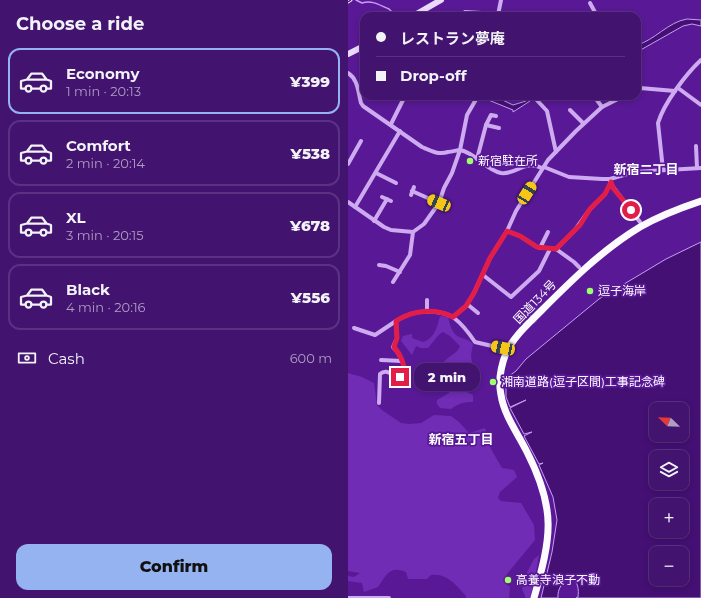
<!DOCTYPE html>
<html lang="en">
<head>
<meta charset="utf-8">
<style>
  body { margin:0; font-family:Montserrat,"Noto Sans JP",sans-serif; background:#4a1c75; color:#f1f3f6; height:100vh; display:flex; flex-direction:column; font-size:15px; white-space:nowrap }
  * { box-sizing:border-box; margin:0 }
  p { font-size:13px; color:#af9ec3 }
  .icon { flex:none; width:22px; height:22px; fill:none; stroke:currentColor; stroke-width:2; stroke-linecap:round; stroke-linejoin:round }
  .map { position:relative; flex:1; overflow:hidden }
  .panel { display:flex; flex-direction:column; background:#431370; width:348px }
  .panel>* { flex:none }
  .guide { position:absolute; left:12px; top:12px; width:281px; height:88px; border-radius:12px; box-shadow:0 2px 6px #0003,0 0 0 1px #5b3283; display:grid; align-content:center; height:88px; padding:0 16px; background:#431370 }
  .needle { width:26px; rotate:293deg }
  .fabs { position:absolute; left:301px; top:402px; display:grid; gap:8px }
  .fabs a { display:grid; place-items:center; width:40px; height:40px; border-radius:8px; background:#431370; box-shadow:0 2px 6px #0003,0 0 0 1px #5b3283; font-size:20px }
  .end { position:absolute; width:18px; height:18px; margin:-9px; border:5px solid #e11d48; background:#fff; box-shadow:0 0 0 2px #fff }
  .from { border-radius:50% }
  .bubble { position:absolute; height:28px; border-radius:12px; background:#431370; box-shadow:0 2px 6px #0003,0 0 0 1px #5b3283; font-size:13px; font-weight:800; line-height:28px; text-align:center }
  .car { position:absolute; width:12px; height:24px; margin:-12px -6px; border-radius:5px; box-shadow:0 0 3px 1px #0007; background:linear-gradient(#f5c518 24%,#345 0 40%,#f5c518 0 76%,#345 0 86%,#f5c518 0) }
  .guide b { display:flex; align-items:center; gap:14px; height:38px; font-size:15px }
  .guide b+b { border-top:1px solid #5b3283 }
  .guide i { width:10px; height:10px; background:#f1f3f6 }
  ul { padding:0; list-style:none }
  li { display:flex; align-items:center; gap:12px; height:66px; margin:0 8px 6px; padding:0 8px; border:2px solid #5b3283; border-radius:12px }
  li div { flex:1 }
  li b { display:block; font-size:15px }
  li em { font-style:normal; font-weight:800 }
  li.selected { border-color:#95b2f1 }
  li>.icon { width:36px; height:36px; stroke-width:1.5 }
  h2 { padding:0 16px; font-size:18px; line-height:48px }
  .pay { display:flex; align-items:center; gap:10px; height:44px; padding:0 16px; font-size:15px }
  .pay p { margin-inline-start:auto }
  .action { display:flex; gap:8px; margin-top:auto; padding:8px 16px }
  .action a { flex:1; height:46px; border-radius:12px; background:#95b2f1; color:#111; font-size:16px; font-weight:800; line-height:46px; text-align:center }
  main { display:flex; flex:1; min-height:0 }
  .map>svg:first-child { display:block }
  .green { fill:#702cb4 }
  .water { fill:#441074; stroke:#c79ef3; fill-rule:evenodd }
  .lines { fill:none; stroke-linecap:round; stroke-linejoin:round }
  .stream { stroke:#c79ef3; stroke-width:1.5 }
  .minor-tunnel { stroke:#723ca6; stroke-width:4; stroke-dasharray:4 2; stroke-linecap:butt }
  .minor { stroke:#ceabf0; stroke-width:4 }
  .secondary { stroke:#ebdafb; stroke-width:6 }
  .trunk { stroke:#fdfaff; stroke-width:7 }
  .rail-casing { stroke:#fff; stroke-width:3 }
  .rail { stroke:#591996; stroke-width:1.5; stroke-dasharray:4.5; stroke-linecap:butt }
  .route { stroke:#e11d48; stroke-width:5 }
  .poi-dot { fill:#9dff6b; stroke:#591996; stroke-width:1.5 }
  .labels { text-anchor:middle; stroke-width:3.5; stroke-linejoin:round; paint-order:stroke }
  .poi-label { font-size:12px; fill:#fff; stroke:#591996; text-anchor:start }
  .street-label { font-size:12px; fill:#fff; stroke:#591996 }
  .neighbourhood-label { font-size:13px; font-weight:bold; fill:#fff; stroke:#591996 }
</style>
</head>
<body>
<main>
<section class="panel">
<h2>Choose a ride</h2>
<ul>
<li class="selected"><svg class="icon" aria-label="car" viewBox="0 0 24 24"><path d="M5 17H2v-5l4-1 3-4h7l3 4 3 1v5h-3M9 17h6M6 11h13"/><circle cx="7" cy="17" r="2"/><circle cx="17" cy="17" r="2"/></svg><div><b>Economy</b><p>1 min · 20:13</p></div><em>¥399</em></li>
<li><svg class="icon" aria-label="car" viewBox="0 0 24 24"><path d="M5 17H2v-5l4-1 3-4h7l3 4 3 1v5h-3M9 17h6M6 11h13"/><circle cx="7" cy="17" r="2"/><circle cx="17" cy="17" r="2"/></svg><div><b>Comfort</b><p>2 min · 20:14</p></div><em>¥538</em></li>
<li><svg class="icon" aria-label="car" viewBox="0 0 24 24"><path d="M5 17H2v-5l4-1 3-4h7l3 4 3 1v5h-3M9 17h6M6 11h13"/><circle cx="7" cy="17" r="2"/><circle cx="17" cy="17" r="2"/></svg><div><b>XL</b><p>3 min · 20:15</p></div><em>¥678</em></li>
<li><svg class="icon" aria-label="car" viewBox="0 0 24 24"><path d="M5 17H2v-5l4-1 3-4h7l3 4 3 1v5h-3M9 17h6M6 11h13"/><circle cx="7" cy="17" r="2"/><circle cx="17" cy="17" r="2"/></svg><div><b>Black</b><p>4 min · 20:16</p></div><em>¥556</em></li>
</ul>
<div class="pay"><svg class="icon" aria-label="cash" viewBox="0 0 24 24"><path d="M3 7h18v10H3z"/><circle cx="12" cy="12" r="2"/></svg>Cash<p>600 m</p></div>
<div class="action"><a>Confirm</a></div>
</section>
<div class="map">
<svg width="353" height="598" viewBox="0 0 353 598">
  <rect width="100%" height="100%" fill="#591996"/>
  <!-- green -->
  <g class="green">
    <path d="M92 316 100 317C102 324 103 333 111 337 116 339 120 339 125 344L123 355 124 363 122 369 117 370C115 376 117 385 117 391L125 395V402C116 402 111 403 103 409L92 408 89 404V400L101 393 102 388C96 383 89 379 92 370 95 356 109 356 112 346L102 336 95 332C89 335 85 343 80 348H73L68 346 64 355 53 341 55 336 64 334V338L75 342C87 338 89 327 92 316Z"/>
    <path d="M0 373 14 377 26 383 29 405 34 410 53 423 61 424 73 423 86 415 103 416 111 422 121 433 137 428 143 449 154 468 166 470 169 477 152 492 150 498 153 501 173 503 186 525 187 540 159 574 156 582 162 587 161 598H118V596C108 585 99 573 83 575L79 579H60L58 572C42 565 38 575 30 587L16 592 14 583 0 581V576L6 577 12 573 0 571Z"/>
    <polygon points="191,555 187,578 182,598 178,598 174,589 179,572 186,559"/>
  </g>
  <!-- water -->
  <g class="water">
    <path d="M339 19 353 20V26L344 24 335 26 289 52V45C307 40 320 22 339 19Z"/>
    <polygon points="133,96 146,96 165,105 178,101 182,96 186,96 182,101 165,112 165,110 133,97"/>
    <path d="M353 242V598H228L230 597C231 589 230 583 224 577 215 580 209 589 210 598H193L204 552 209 520 205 497 191 465 195 463 191 464 176 436 184 432 176 434 162 408 178 400 162 407 158 397V382L161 376 168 371 178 359 251 299 318 259ZM308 409H334V435H308ZM308 457H334V483H308ZM308 505H334V531H308ZM308 553H334V579H308Z"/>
  </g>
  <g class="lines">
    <!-- stream -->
    <path class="stream" d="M8 0 14 3C25 0 31 5 41 9L43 11V16"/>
    <!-- minor-tunnel -->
    <polyline class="minor-tunnel" points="181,315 188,323"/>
    <!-- minor -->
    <g class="minor">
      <polyline points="242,3 249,16"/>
      <polyline points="117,12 150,14"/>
      <polyline points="221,14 224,16"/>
      <polyline points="150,15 153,0"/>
      <path d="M0 73C10 79 10 92 13 103L15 106 74 147C83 151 90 155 100 152 104 152 109 150 112 150 128 153 138 170 153 173 170 175 175 159 194 168"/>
      <polyline points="330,88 353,105"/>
      <polyline points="289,90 292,88 327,91"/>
      <polyline points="185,96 199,111 208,152"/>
      <polyline points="254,107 276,96"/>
      <polyline points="222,110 235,123"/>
      <polyline points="43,124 57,96"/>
      <polyline points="138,125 151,128"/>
      <polyline points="348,146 349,168"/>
      <polyline points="129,159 138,125 143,115 148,116"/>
      <polyline points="0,164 13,141"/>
      <polyline points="196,167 221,177 254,179 262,179 286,172 353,168"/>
      <path d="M315 170 310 123C316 103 338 74 353 60"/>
      <polyline points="28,173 48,183"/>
      <polyline points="262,181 265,187 292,222"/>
      <polyline points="64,191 91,203"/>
      <polyline points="63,195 66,187"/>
      <polyline points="34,197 43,201"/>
      <polyline points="0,202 36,227 43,230 65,232 76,224 91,203 96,188 104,173 112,150 119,115 130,96"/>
      <polyline points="7,207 52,131"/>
      <polyline points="26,221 39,199"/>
      <polyline points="159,231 172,236 189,247 208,249 226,262 231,267"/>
      <polyline points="192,248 200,232"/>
      <polyline points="208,249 227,230 242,209 257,194 263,182"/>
      <polyline points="31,265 38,266 52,272"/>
      <polyline points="135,275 163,297 191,271 202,249"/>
      <polyline points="45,282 62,255 65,232"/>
      <polyline points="79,300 79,312"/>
      <polyline points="119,304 130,313"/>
      <polyline points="105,317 118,306 126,293 142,258 159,231 168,211 200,160 228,131 254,107 246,96"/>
      <polyline points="6,328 27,335 48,321"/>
      <polyline points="33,360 54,361"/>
      <path d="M31 403 32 374C39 368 44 376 52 377 61 370 52 354 45 347L49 338 48 321C62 312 78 309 94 313 98 314 102 315 106 318 114 324 121 333 127 342L157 349"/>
      <polyline points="0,598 41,598"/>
    </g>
    <!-- secondary -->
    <g class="secondary">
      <polyline points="65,16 93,0"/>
      <polyline points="0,54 16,46"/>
    </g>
    <!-- trunk -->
    <path class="trunk" d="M186 598C203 537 209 511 179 452 170 434 156 415 153 395 150 381 153 366 158 353 166 336 180 324 193 311 224 280 254 250 292 227 311 216 332 208 353 201"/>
    <!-- rail casing -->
    <g class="rail-casing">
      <polyline id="rail" points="0,2 3,0"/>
    </g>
    <!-- rail -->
    <use href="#rail" class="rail"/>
  </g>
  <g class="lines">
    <!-- route -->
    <path class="route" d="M52 377C61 370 52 354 46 347L49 338 48 321C65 310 87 308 105 317L118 306 126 293 142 258 159 231 172 236 189 247 208 249 232 225 242 209 257 194 263 182 265 188 283 210"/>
  </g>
  <!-- markers -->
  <g class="poi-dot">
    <circle cx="122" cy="161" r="4"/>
    <circle cx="242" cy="291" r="4"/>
    <circle cx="145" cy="382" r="4"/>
    <circle cx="160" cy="580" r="4"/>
  </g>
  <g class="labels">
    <!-- poi labels -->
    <g class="poi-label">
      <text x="130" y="165">新宿駐在所</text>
      <text x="250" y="295">逗子海岸</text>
      <text x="153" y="386">湘南道路(逗子区間)工事記念碑</text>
      <text x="168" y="584">高養寺浪子不動</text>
    </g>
    <!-- street labels -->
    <g class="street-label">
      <text transform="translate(187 302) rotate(-46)" y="4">国道134号</text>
    </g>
    <!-- neighbourhood labels -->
    <g class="neighbourhood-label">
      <text x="298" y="174">新宿二丁目</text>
      <text x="113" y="444">新宿五丁目</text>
    </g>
  </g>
</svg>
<div class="fabs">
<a><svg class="needle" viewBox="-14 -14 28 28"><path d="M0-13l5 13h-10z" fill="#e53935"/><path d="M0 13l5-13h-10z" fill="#af9ec3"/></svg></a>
<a><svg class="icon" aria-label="layers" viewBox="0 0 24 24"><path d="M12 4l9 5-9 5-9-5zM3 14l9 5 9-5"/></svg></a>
<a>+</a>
<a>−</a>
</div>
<i class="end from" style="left:283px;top:210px"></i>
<i class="end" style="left:52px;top:377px"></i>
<div class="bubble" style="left:66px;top:363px;width:66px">2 min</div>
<i class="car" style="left:179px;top:193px;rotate:32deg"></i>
<i class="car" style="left:91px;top:203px;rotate:293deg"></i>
<i class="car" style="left:155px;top:348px;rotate:282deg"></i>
<div class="guide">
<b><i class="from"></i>レストラン夢庵</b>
<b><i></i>Drop-off</b>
</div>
</div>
</main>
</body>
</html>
